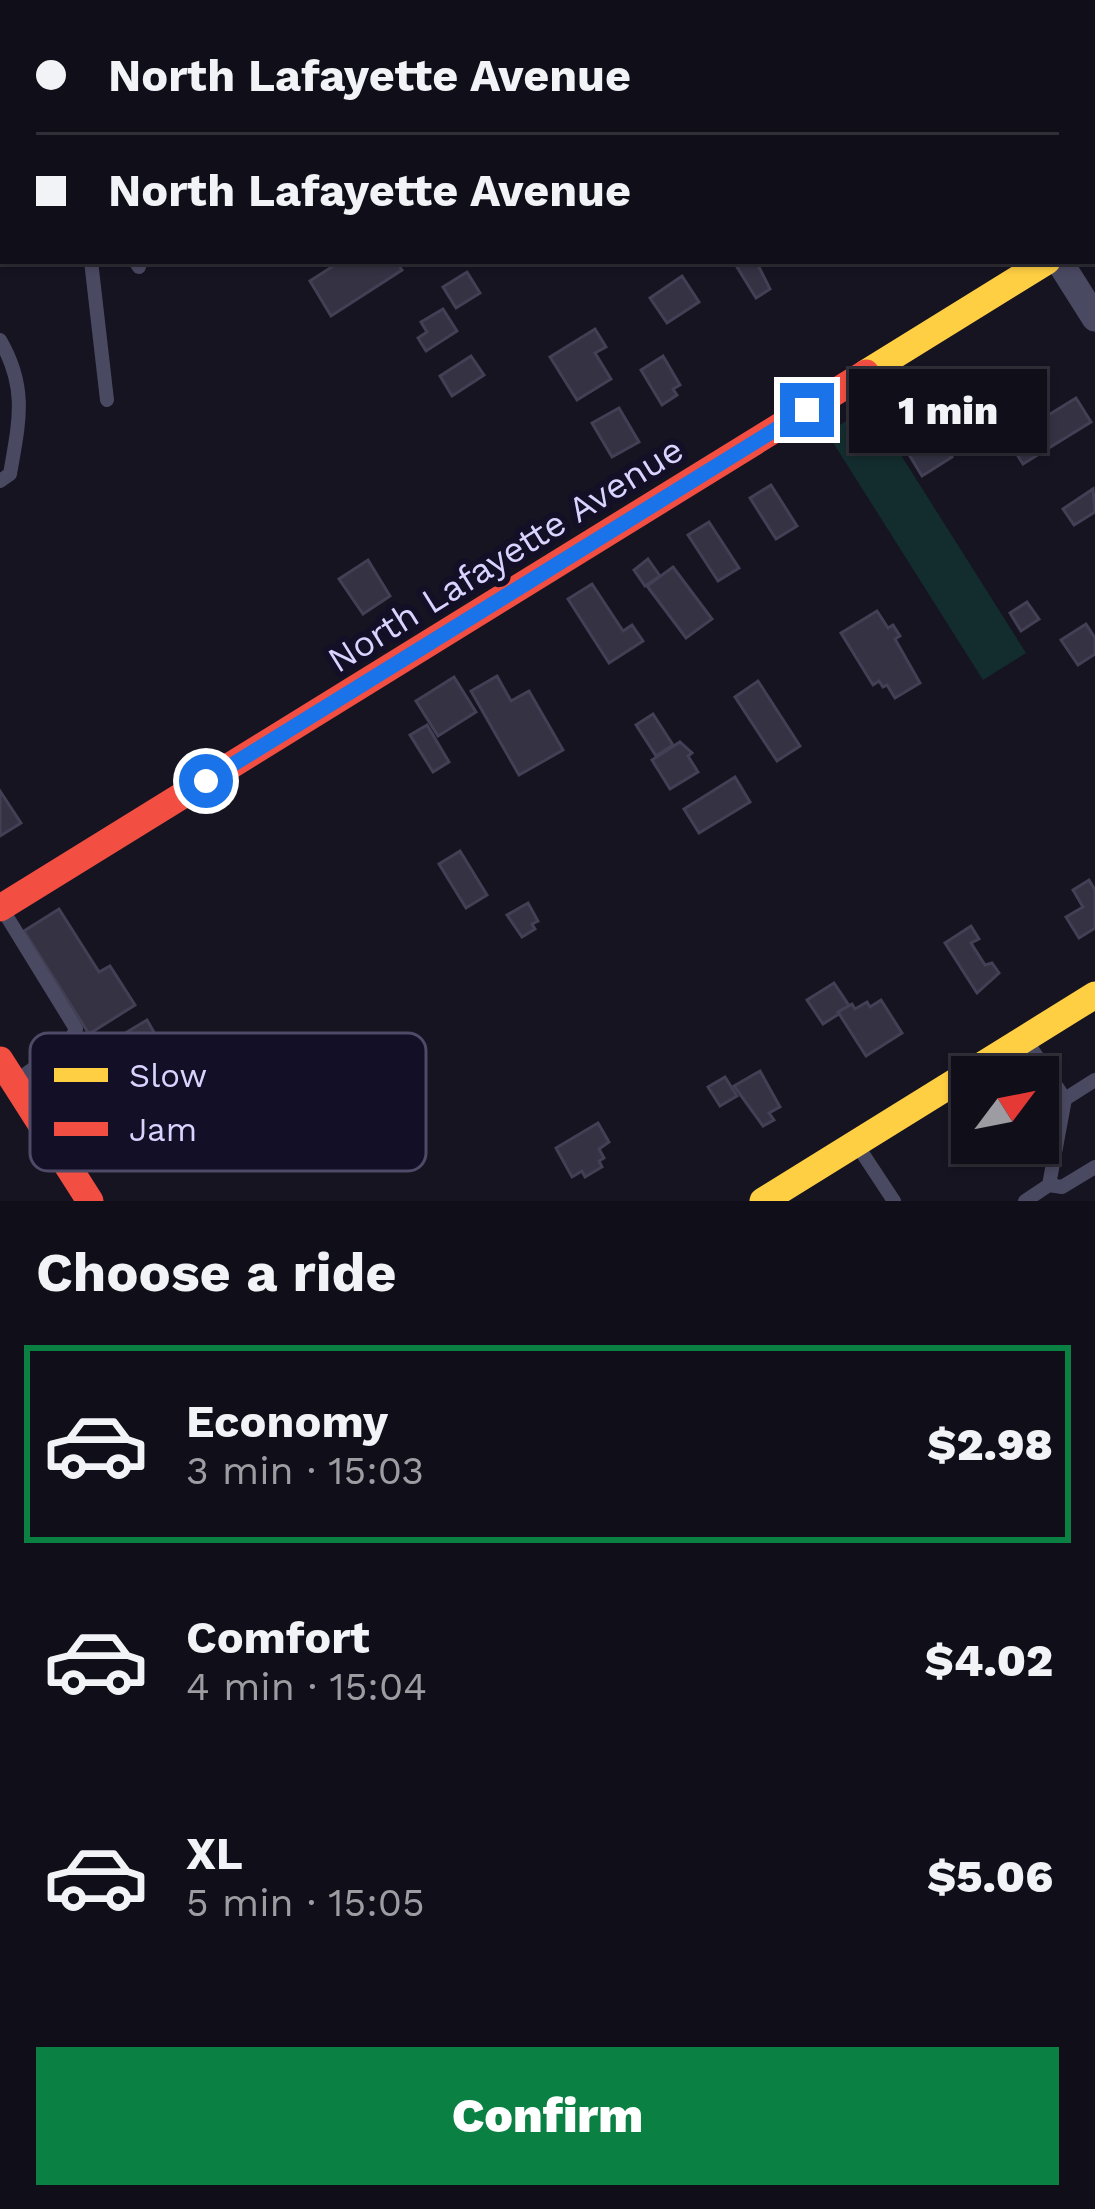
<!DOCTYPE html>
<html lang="en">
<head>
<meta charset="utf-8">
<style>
  body { margin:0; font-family:"Work Sans",sans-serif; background:#191822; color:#f1f3f6; height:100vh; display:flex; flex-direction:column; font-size:45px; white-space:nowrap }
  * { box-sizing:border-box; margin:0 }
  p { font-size:39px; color:#9c9ca2 }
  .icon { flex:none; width:66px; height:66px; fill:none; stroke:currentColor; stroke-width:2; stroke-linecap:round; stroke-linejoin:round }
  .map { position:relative; height:1201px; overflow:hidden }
  .details { display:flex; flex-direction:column; background:#100f19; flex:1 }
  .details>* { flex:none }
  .guide { position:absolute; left:0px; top:0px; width:1095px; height:264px; box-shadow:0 3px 9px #0004,0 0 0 3px #302f38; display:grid; align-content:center; height:264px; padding:0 36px; background:#100f19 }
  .needle { width:78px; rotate:58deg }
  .buttons { position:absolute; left:951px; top:1056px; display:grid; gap:24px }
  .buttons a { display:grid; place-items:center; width:108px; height:108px; border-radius:0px; background:#100f19; box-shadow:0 3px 9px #0004,0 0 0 3px #302f38; font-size:60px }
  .end { position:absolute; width:54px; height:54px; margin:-27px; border:15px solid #1a73e8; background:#fff; box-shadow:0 0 0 6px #fff }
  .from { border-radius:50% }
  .bubble { position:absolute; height:84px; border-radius:0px; background:#100f19; box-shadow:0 3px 9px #0004,0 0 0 3px #302f38; font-size:39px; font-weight:800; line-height:84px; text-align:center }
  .guide b { display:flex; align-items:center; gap:42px; height:114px; font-size:45px }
  .guide b+b { border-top:3px solid #302f38 }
  .guide i { width:30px; height:30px; background:#f1f3f6 }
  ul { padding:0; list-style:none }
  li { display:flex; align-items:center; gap:36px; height:198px; margin:0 24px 18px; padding:0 12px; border:6px solid transparent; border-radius:0px }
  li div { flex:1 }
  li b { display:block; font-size:45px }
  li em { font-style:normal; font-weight:800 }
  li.on { border-color:#0b8043 }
  li>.icon { width:108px; height:108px; stroke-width:1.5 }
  h2 { padding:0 36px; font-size:54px; line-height:144px }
  .cta { display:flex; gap:24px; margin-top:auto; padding:24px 36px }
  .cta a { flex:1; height:138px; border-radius:0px; background:#0b8043; color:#fff; font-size:48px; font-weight:800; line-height:138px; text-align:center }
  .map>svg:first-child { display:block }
  .green { fill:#132c2d }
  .building { fill:#343243; stroke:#433f54; stroke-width:3 }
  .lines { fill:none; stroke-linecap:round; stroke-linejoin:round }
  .lane { stroke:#4a4962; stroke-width:14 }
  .street { stroke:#4a4962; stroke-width:27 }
  .slow { stroke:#ffcf43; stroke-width:27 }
  .jam { stroke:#f24e42; stroke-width:27 }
  .route { stroke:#1a73e8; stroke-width:15 }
  .labels { text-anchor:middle; stroke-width:12; stroke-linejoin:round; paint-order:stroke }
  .street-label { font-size:36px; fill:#d9d4ff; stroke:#130f26 }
  .key { fill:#130f26; stroke:#4e4a67; stroke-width:3 }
  .key-label { font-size:33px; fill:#d9d4ff }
</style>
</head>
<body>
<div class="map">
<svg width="1095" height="1201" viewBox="0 0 1095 1201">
  <rect width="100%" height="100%" fill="#161421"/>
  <!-- green -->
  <polygon class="green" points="870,406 1026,653 983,680 827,433"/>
  <!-- building -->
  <g class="building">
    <polygon points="341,261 396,261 402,270 331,316 310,281"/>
    <polygon points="747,261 756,261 770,289 756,298 737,267"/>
    <polygon points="467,272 480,293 456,308 443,287"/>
    <polygon points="682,276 699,302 667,323 650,298"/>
    <polygon points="443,309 457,331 426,351 418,338 427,332 421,322"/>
    <polygon points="595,329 606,347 595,353 611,379 577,400 550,357"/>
    <polygon points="471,356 484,375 452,396 440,376"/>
    <polygon points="663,356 680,385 673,389 677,395 662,405 641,370"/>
    <polygon points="1076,398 1091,422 1023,464 1008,440"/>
    <polygon points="919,400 924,407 932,402 955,438 944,445 952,457 922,476 888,420"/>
    <polygon points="619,408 639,442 612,457 592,423"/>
    <polygon points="771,485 797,526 776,539 750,498"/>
    <polygon points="1093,489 1095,512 1074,525 1063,509"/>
    <polygon points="709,522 739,568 718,581 688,535"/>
    <polygon points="648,559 660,576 645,586 634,570"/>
    <polygon points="368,560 390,596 363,614 339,579"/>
    <polygon points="673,567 712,619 686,638 647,586"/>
    <polygon points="592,584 623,631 632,625 643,641 609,663 568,599"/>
    <polygon points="1027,602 1039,619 1021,631 1010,613"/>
    <polygon points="877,611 888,628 893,625 900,636 895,639 920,683 895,698 887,685 883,687 879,681 873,685 841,633"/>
    <polygon points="1086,624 1095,638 1095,654 1078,665 1061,640"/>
    <polygon points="497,676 511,701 529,691 563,750 519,775 471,691"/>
    <polygon points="454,677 476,712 438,736 416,701"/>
    <polygon points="758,681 800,746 777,761 735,697"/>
    <polygon points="653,714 673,745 656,756 636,725"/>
    <polygon points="427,725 449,762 433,772 410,735"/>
    <polygon points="680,742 692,753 688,756 698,772 670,789 652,760"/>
    <polygon points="735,777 750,802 699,833 684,809"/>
    <polygon points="0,791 21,823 0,836"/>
    <polygon points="460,851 487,895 466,908 439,864"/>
    <polygon points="1089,880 1095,890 1095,928 1079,938 1066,917 1083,907 1073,890"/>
    <polygon points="528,903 538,921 532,924 535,929 522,937 507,915"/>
    <polygon points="59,909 99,972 110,966 135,1005 89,1034 24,931"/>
    <polygon points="971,926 979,939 971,943 985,965 992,963 999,973 977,993 945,943"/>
    <polygon points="834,983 850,1007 823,1024 807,1000"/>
    <polygon points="881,1000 902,1033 866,1056 838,1012 852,1004 855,1009 867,1002 870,1007"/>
    <polygon points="147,1020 168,1057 82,1107 62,1071"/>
    <polygon points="760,1071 780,1107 769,1113 774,1120 763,1126 734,1086"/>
    <polygon points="725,1077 737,1096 720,1106 708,1087"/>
    <polygon points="598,1123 609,1142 599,1149 604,1158 599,1161 602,1167 585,1177 582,1171 572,1177 556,1148"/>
  </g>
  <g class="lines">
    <!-- lane -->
    <g class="lane">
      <polyline points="509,3 509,0"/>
      <polyline points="91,261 107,400"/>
      <polyline points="135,261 139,267"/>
      <path d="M0 340C28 388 19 422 10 474L0 481"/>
      <polyline points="4,912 76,1029 69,1043 16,1081"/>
      <polyline points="1065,1099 1095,1080"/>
      <polyline points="859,1148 894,1201"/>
      <polyline points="1049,1185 1062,1187 1095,1167"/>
      <polyline points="1025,1201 1049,1185 1065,1099 1028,1043"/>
    </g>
    <!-- street -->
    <g class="street">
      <polyline points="893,0 895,3"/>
      <polyline points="239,3 244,0"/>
      <polyline points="0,153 3,151"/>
      <polyline points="1092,232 1095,230"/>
      <polyline points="1059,261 1095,318"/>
    </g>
    <!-- slow -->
    <g class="slow">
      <polyline points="866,373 1047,261"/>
      <polyline points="763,1201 1095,995"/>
    </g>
    <!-- jam -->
    <g class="jam">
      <polyline points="0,908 866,373"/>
      <polyline points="0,1060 90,1201"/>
    </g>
  </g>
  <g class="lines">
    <!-- route -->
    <polyline class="route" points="206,781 807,410"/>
  </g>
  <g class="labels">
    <!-- street labels -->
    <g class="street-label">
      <text transform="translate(505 554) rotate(-32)" y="13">North Lafayette Avenue</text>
    </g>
  </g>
  <!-- legend -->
  <rect x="30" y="1033" width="396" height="138" rx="18" class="key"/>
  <rect x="54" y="1068" width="54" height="14" fill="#ffcf43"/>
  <rect x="54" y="1122" width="54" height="14" fill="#f24e42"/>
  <g class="key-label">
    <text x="129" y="1087">Slow</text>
    <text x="129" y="1141">Jam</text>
  </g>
</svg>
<div class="buttons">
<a><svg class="needle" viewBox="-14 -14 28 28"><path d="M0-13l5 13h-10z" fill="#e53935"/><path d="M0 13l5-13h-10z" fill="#9c9ca2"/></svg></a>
</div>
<i class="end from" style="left:206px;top:781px"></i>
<i class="end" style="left:807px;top:410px"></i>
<div class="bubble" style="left:849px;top:369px;width:198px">1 min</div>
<div class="guide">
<b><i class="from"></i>North Lafayette Avenue</b>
<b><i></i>North Lafayette Avenue</b>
</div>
</div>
<section class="details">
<h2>Choose a ride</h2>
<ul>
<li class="on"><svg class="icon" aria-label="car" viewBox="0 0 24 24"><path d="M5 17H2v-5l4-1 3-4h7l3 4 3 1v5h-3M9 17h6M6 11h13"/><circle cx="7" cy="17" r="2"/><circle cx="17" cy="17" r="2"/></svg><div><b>Economy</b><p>3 min · 15:03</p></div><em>$2.98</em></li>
<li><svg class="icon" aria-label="car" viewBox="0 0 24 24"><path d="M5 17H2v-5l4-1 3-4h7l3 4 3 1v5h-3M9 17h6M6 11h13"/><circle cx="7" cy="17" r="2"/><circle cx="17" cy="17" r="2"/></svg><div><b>Comfort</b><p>4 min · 15:04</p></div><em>$4.02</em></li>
<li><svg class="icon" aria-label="car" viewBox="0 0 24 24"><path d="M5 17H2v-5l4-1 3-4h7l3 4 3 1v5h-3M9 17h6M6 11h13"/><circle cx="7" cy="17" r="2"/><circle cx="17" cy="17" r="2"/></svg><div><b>XL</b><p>5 min · 15:05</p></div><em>$5.06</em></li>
</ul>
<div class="cta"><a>Confirm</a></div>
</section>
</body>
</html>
